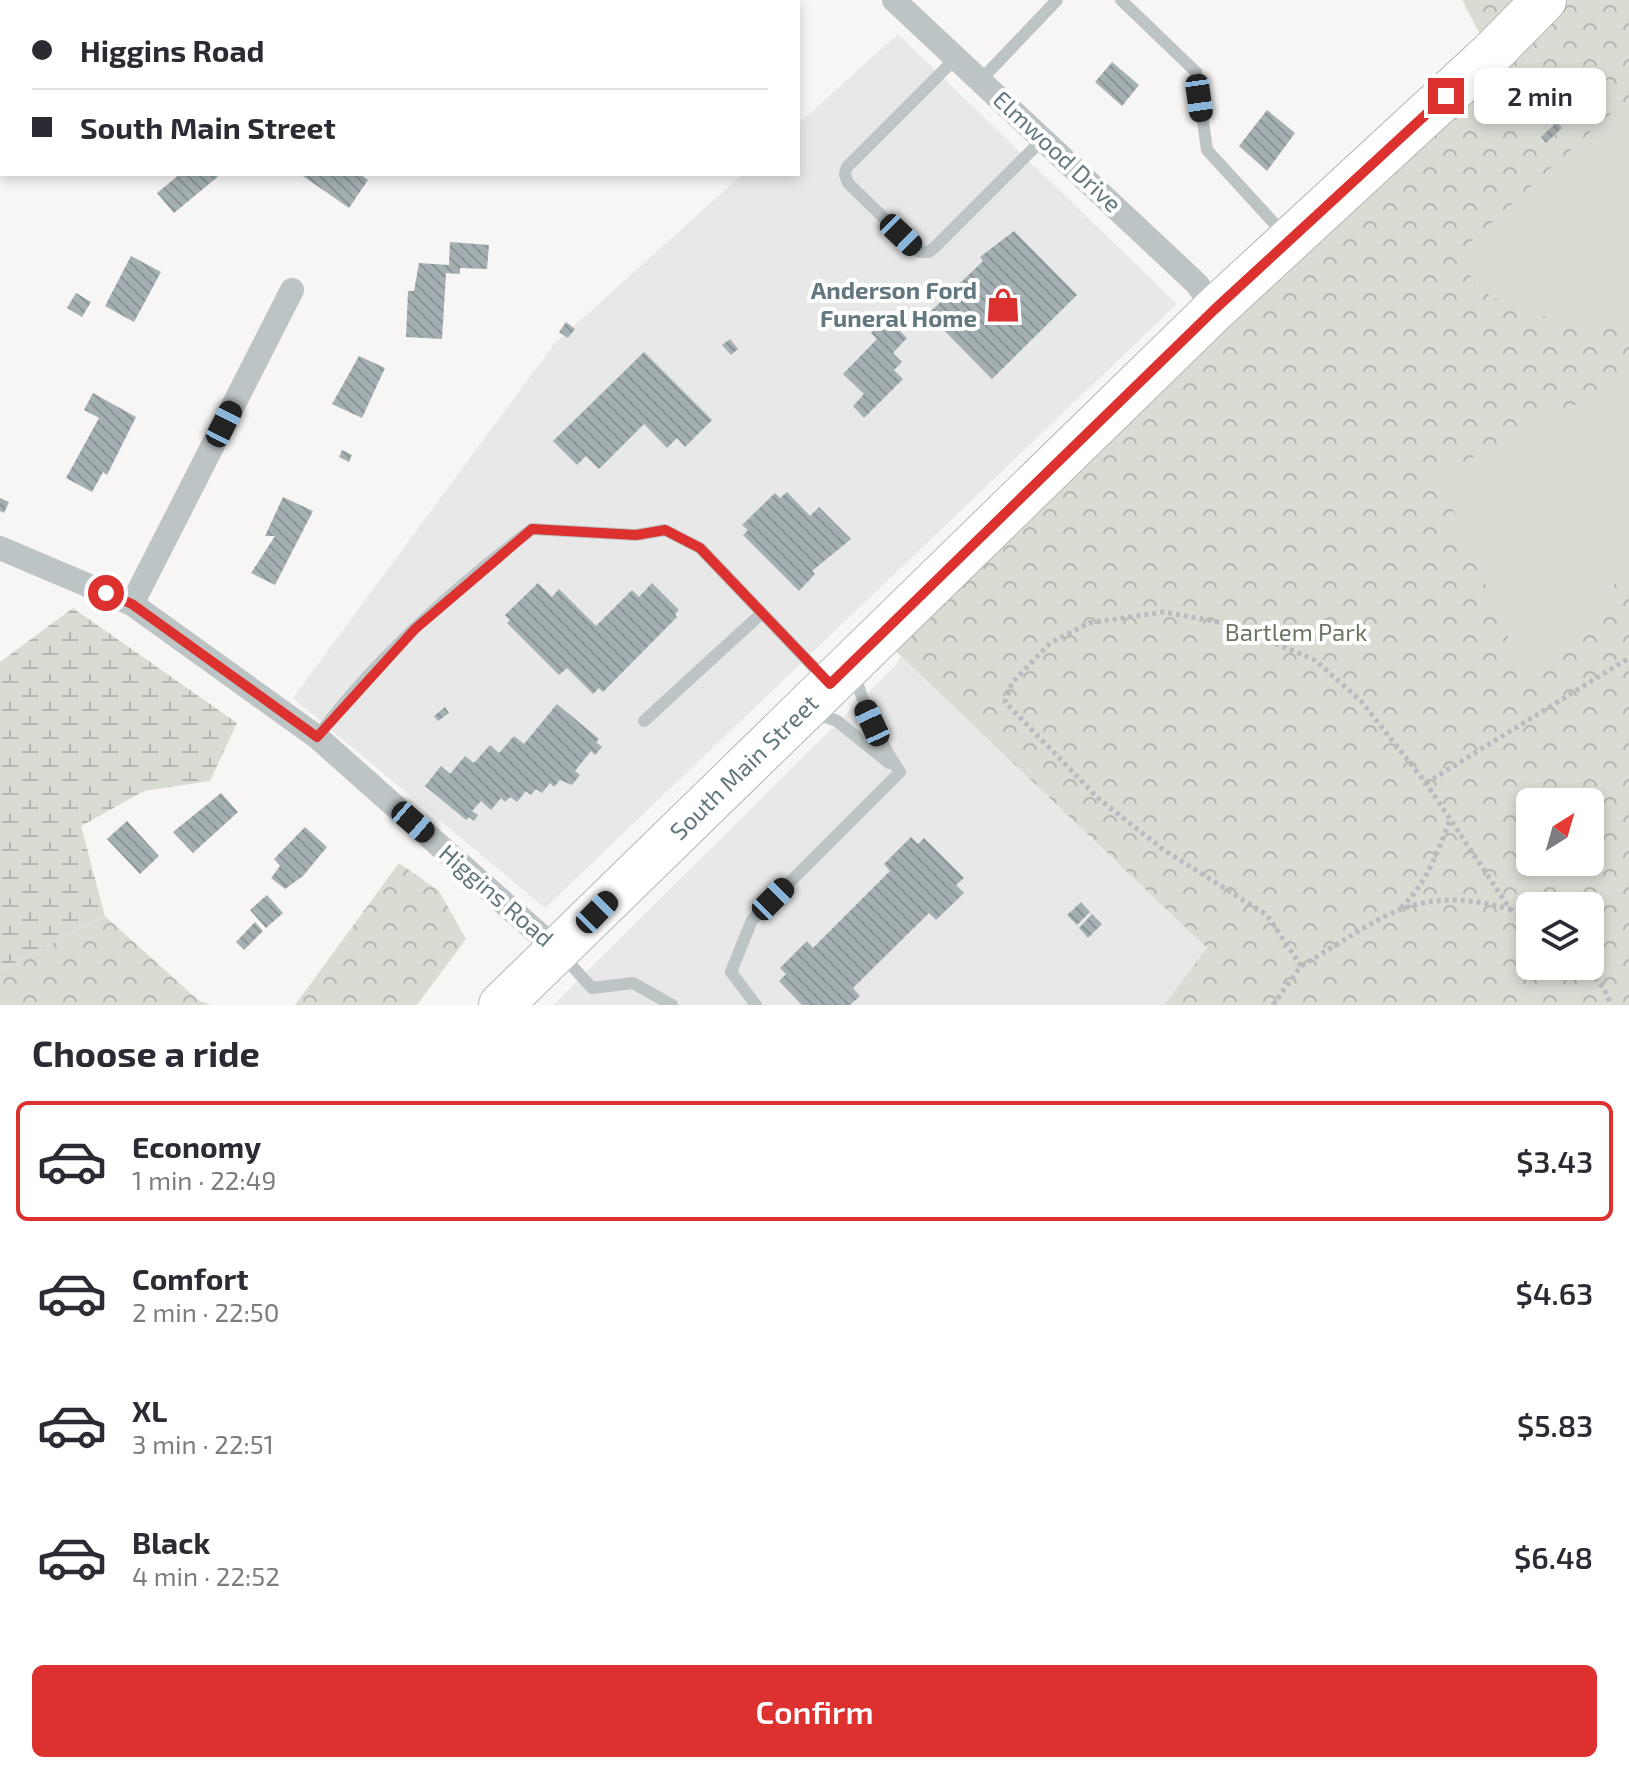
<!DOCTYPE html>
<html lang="en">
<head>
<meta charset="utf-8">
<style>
  body { margin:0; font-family:"Exo 2",sans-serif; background:#f7f7f7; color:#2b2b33; height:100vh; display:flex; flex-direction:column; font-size:30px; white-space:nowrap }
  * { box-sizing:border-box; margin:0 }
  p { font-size:26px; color:#7c7c81 }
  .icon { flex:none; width:44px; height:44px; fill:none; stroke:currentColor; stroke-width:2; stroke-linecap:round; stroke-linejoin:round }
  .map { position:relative; height:1005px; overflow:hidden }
  .side { display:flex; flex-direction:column; background:#fff; flex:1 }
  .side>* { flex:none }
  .hud { position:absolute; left:0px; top:0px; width:800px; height:176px; box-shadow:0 4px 12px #0003; display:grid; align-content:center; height:176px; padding:0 32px; background:#fff }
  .needle { width:52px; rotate:37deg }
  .fabs { position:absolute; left:1516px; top:788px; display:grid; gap:16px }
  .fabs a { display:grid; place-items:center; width:88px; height:88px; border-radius:12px; background:#fff; box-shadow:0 4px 12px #0003; font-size:40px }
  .end { position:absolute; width:36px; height:36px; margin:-18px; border:10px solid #dc312f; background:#fff; box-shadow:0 0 0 4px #fff }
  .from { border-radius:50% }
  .bubble { position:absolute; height:56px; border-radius:12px; background:#fff; box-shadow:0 4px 12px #0003; font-size:26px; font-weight:600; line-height:56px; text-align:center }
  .car { position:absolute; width:24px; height:48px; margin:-24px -12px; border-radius:10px; box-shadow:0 0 6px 2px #0007; background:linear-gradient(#222 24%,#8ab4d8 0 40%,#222 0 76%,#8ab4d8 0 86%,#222 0) }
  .hud b { display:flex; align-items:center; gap:28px; height:76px; font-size:30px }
  .hud b+b { border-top:2px solid #e1e1e2 }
  .hud i { width:20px; height:20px; background:#2b2b33 }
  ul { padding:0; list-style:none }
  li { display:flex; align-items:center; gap:24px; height:120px; margin:0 16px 12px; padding:0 16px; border:4px solid transparent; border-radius:12px }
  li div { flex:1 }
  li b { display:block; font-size:30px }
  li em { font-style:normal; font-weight:600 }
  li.current { border-color:#dc312f }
  li>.icon { width:72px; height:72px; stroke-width:1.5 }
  h2 { padding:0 32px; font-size:36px; line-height:96px }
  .cta { display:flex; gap:16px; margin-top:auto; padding:16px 32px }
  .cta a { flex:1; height:92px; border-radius:12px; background:#dc312f; color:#fff; font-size:32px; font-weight:600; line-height:92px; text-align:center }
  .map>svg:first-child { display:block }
  .built { fill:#e7e8e7 }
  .forest { fill:url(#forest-crowns); fill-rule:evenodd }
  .wetland { fill:url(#wetland-marsh) }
  .garden { fill:#d8dcd3 }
  .building { fill:url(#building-back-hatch) }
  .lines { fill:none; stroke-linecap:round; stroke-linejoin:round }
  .highway-casing { stroke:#b3b8ba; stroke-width:46 }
  .path { stroke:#b8bcbe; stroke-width:5; stroke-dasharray:4 4; stroke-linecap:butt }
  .lane { stroke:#bdc4c6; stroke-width:12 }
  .street { stroke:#bdc4c6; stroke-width:24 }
  .highway { stroke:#fff; stroke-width:44 }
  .route { stroke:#dc312f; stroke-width:10 }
  .labels { text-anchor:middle; stroke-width:8; stroke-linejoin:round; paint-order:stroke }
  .street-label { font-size:24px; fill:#63787e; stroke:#fff }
  .poi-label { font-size:24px; font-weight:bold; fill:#63787e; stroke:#fff; text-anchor:end }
  .park-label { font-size:24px; fill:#6a7662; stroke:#fff }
</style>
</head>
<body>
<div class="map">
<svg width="1629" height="1005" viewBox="0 0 1629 1005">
  <defs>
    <pattern id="forest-crowns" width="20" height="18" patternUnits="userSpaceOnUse" patternTransform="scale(2)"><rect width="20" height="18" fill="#d8dcd3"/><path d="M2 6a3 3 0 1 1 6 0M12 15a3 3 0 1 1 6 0" fill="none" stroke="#b3b7b0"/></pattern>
    <pattern id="wetland-marsh" width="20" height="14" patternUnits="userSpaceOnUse" patternTransform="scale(2)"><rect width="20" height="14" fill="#d8dcd3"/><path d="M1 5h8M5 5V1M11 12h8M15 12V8" fill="none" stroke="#b3b7b0"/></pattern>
    <pattern id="building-back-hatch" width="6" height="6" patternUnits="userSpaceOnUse" patternTransform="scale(2)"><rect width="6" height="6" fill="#a5b0b3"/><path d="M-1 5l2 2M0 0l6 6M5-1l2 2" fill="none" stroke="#8a9497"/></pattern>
  </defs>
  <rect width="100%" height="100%" fill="#f7f6f4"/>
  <!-- built -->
  <g class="built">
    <polygon points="898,34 1177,304 545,908 293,698 554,344 743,174 798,174 798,124"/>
    <polygon points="904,652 1208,948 1164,1005 553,1005 895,666"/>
  </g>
  <!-- forest -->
  <g class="forest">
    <path d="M1462 0H1629V1005H1164L1207 948 879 635 1491 55ZM1530 802H1590V862H1530ZM1530 906H1590V966H1530Z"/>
    <polygon points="399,863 439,891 466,939 417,1005 295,1005"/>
    <polygon points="105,916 198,1000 211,1005 0,1005 0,970"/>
  </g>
  <!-- wetland -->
  <polygon class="wetland" points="73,608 237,723 210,781 144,791 81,826 105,916 0,970 0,662"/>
  <!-- garden -->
  <g class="garden">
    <polygon points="1612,112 1629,132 1629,324 1581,329 1491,297 1453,258"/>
    <polygon points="1629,377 1629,567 1570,638 1523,671 1438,475"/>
  </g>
  <!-- building -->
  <g class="building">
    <polygon points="1112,62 1139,85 1122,106 1095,82"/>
    <polygon points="1267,110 1295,133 1267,171 1239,146"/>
    <polygon points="1557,122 1562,128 1546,143 1541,137"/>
    <polygon points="180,174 221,174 174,213 157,193"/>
    <polygon points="300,174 360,174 368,180 349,208"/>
    <polygon points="1014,231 1077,295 992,379 928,314 983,261 980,257"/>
    <polygon points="450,242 489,245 487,269 460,268 460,274 446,273 442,339 406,337 408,291 414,291 419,263 449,265"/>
    <polygon points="131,256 161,272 134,322 105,306"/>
    <polygon points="76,293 91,302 82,317 67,308"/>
    <polygon points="886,317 907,338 893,353 902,362 894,370 903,379 864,418 853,406 864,394 843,374 877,339 871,333"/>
    <polygon points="566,322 575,329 568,338 559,332"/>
    <polygon points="730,339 738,349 731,355 722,345"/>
    <polygon points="644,352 712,420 685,447 677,438 667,448 644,424 599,469 586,456 577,465 553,441"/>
    <polygon points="359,356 385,368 362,418 332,404"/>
    <polygon points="93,393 136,417 107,475 103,472 92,492 66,478 99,418 84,410"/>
    <polygon points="342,450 352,455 349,462 339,457"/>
    <polygon points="787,492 810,516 819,507 851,539 812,571 815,574 799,591 743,535 748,530 742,525 775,493 780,498"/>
    <polygon points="283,497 313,511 275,585 251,573 275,536 265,536"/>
    <polygon points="0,498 9,502 4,513 0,511"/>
    <polygon points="538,583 552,597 559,589 596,626 632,590 639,597 652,583 679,610 675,614 677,617 603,692 599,688 593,694 567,668 559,675 507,623 510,620 505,615"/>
    <polygon points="557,704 599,739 596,742 602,747 595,755 591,751 575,771 580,775 572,785 560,780 554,787 550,783 542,793 536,789 531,795 526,791 517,802 510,797 505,802 501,798 491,810 481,801 472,811 478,815 474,821 469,817 466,820 425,786 441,766 450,774 465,756 474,763 490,745 499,753 514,736 524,744"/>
    <polygon points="445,707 449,713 438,721 434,716"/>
    <polygon points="221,793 238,812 193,853 173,832"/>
    <polygon points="127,821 159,856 140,874 107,839"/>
    <polygon points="305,827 327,847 303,876 285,889 271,878 280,866 274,859"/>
    <polygon points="911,837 918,844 924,838 964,878 956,885 964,893 936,920 929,913 853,988 860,996 850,1005 802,1005 779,981 786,974 780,968 807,941 813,948 890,871 884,864"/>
    <polygon points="267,895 283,913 266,928 250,910"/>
    <polygon points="1081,902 1090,912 1077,925 1067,915"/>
    <polygon points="1092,914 1102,924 1088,938 1079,928"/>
    <polygon points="255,922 263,931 244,950 236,942"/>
  </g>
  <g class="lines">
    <!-- highway casing -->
    <g class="highway-casing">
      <g id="highway">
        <path id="s1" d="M501 1005 1215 309 1491 54 1544 0"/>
      </g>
    </g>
    <!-- path -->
    <g class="path">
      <polyline points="1426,783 1629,658"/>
      <path d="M1401 908C1427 882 1437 854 1450 820"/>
      <path d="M1301 966C1380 921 1411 882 1510 909"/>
      <polyline points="1584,966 1604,988 1611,1005"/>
      <polyline points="1273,1005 1301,966 1267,915 1164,850 1099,799 1005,702 1012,683 1050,643 1089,623 1164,612 1229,624 1315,660 1361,701 1426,783 1510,909 1530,923"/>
    </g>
    <!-- lane -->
    <g class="lane">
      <polyline points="1121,0 1196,72 1207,150 1284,234"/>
      <polyline points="956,58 847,167 845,174 848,183 919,252 929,252 936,246 1043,139"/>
      <polyline points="980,81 1057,0"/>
      <path d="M855 674C864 710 880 742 900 772"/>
      <polyline points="815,713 837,721 889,763"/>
      <polyline points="644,721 762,613"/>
      <path d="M317 737C374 660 456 586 532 529L636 535 665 530 700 548 825 679"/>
      <polyline points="563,956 592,988 633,983 672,1005"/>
      <polyline points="756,1005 731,972 752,920 900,772"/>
    </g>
    <!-- street -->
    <g class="street">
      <polyline points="894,0 1197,284 1215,309"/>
      <polyline points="0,548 132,604 317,737 558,951"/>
      <polyline points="132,604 292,290"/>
    </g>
    <!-- highway -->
    <use href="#highway" class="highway"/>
  </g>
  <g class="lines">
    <!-- route -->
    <polyline class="route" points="106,593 132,604 317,737 415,629 532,529 636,535 665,530 700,548 830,684 1215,309 1446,96"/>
  </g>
  <!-- icons -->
  <defs>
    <g id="shop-bare" transform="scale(2.76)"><path d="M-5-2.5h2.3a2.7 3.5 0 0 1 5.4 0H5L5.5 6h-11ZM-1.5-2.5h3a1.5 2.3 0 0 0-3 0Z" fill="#dc312f" stroke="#fff" stroke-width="2.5" paint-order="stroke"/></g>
  </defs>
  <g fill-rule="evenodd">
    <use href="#shop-bare" x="1003" y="305"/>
  </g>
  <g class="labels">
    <!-- street labels -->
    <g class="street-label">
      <text transform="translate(1057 152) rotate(43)" y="8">Elmwood Drive</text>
      <text dy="8" stroke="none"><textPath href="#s1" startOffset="340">South Main Street</textPath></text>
      <text transform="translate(496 896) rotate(41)" y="8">Higgins Road</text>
    </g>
    <!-- poi labels -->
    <g class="poi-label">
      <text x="977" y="299">Anderson Ford<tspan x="977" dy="28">Funeral Home</tspan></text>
    </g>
    <!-- park labels -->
    <g class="park-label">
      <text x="1296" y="641">Bartlem Park</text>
    </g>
  </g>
</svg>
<div class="fabs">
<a><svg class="needle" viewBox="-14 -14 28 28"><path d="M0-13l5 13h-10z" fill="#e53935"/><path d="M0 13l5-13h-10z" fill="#7c7c81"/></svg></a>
<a><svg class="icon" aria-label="layers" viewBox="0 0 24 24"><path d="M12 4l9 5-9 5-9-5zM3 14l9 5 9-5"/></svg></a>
</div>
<i class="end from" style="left:106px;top:593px"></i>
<i class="end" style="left:1446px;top:96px"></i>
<div class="bubble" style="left:1474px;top:68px;width:132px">2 min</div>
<i class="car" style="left:1199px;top:98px;rotate:172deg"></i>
<i class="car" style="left:901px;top:235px;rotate:134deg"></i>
<i class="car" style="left:224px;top:424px;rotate:27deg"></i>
<i class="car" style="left:872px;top:723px;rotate:335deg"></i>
<i class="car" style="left:413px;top:822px;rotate:131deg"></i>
<i class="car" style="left:773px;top:899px;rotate:45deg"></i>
<i class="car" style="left:597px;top:912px;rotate:45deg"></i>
<div class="hud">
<b><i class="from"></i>Higgins Road</b>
<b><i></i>South Main Street</b>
</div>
</div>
<section class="side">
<h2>Choose a ride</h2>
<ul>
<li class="current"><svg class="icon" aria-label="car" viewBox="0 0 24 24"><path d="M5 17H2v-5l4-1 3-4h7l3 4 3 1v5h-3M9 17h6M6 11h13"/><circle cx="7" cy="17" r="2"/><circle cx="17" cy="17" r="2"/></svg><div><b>Economy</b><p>1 min · 22:49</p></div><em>$3.43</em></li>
<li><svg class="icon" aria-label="car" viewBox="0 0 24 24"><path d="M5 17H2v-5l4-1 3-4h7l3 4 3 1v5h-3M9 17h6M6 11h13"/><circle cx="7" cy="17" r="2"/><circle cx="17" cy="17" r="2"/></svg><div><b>Comfort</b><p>2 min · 22:50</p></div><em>$4.63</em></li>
<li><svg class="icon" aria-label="car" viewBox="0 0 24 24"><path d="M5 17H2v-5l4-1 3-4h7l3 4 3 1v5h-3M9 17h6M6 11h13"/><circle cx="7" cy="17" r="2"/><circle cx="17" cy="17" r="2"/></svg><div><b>XL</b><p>3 min · 22:51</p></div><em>$5.83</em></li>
<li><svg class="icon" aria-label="car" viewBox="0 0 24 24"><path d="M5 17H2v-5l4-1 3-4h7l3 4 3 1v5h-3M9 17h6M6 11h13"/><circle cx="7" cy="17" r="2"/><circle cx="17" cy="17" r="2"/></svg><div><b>Black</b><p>4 min · 22:52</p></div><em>$6.48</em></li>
</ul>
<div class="cta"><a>Confirm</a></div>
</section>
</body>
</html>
